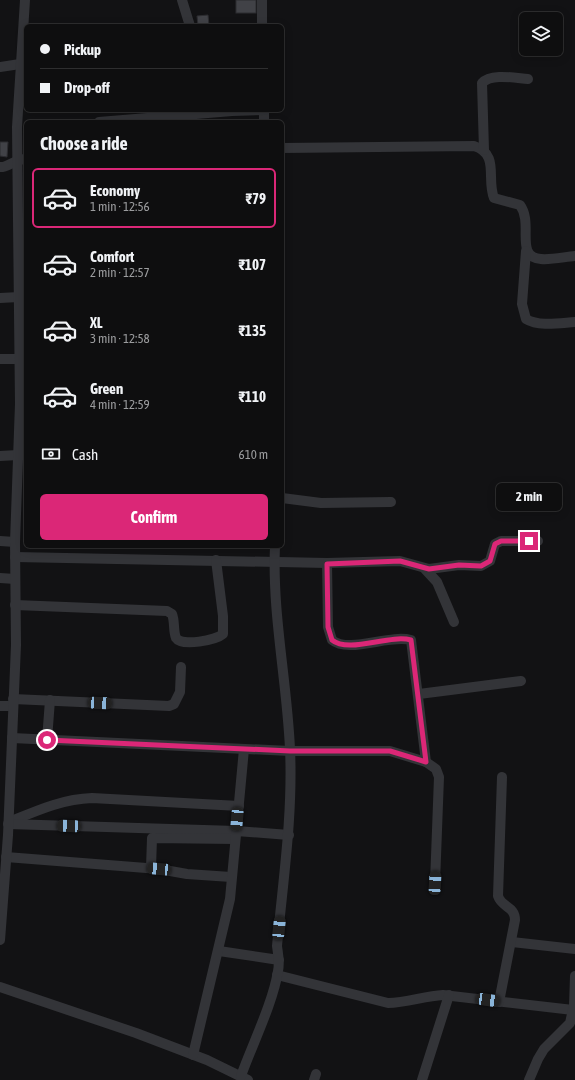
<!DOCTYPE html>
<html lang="en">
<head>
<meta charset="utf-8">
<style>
  body { margin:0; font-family:"Asap Condensed",sans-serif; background:#1c1c1d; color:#f1f3f6; height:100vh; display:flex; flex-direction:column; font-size:15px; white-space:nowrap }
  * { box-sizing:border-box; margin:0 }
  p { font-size:13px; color:#9b9c9e }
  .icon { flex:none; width:22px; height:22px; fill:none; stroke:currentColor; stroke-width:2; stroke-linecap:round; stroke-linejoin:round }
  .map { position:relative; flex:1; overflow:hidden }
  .panel { position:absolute; left:24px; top:120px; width:260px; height:428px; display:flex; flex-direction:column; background:#0e0e0f; border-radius:6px; box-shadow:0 2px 10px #0003,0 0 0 1px #2e2e2f }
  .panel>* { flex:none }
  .hud { position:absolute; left:24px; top:24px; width:260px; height:88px; border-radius:6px; box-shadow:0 2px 10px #0003,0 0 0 1px #2e2e2f; display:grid; align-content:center; height:88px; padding:0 16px; background:#0e0e0f }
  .buttons { position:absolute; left:519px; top:12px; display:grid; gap:8px }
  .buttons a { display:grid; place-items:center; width:44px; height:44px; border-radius:6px; background:#0e0e0f; box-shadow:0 2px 10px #0003,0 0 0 1px #2e2e2f; font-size:20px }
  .end { position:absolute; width:18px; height:18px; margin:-9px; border:5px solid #db2777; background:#fff; box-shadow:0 0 0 2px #fff }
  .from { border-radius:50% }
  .bubble { position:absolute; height:28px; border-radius:6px; background:#0e0e0f; box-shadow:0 2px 10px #0003,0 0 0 1px #2e2e2f; font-size:13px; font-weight:700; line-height:28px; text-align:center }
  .car { position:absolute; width:12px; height:24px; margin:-12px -6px; border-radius:5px; box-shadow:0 0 3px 1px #0007; background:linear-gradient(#222 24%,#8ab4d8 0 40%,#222 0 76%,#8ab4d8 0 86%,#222 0) }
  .hud b { display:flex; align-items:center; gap:14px; height:38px; font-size:15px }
  .hud b+b { border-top:1px solid #2e2e2f }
  .hud i { width:10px; height:10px; background:#f1f3f6 }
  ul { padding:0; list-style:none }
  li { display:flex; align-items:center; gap:12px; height:60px; margin:0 8px 6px; padding:0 8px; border:2px solid transparent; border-radius:6px }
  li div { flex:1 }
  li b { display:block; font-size:15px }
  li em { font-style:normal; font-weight:700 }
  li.current { border-color:#db2777 }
  li>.icon { width:36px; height:36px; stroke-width:1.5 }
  h2 { padding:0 16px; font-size:18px; line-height:48px }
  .pay { display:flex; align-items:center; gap:10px; height:44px; padding:0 16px; font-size:15px }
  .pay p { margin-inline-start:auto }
  .primary-button { display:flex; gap:8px; margin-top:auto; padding:8px 16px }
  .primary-button a { flex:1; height:46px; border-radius:6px; background:#db2777; color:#fff; font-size:16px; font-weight:700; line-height:46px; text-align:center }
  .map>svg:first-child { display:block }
  .building { fill:#414247; stroke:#2c2c30 }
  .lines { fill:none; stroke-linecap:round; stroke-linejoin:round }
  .minor { stroke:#333438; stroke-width:10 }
  .route { stroke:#db2777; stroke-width:5 }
</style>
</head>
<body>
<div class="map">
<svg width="575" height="1080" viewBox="0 0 575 1080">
  <rect width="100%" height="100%" fill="#121214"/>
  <!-- building -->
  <g class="building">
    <rect x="236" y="0" width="20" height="13"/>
    <polygon points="208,15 209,26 198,26 197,16"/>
    <polygon points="0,142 8,142 7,157 0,156"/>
  </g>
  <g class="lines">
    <!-- minor -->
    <g class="minor">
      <polyline points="182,0 190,26"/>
      <polyline points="262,26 262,0"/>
      <polyline points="0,67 20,64"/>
      <polyline points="264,110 264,122"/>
      <polyline points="99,122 232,111 264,110"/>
      <path d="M282 148 474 146C500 154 486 179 494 198L520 205C534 224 514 257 541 259 551 260 564 257 575 256"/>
      <path d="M484 150 482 83C491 73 515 78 528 79"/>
      <path d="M0 167C7 168 15 159 26 159"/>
      <path d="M526 251 522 304 526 319C539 327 560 323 575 322"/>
      <polyline points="0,298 19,297"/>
      <polyline points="0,359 20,359"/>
      <polyline points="0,456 18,455"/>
      <polyline points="282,498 321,503 391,502"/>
      <polyline points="0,541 15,542"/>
      <polyline points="15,557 327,563 400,561 429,569 459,565 481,566 490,561 495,544 501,541 538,541"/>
      <path d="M327 563 328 627 332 640C349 654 389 634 411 640L426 762"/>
      <polyline points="425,569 437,582 454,622"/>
      <polyline points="0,578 15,579"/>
      <path d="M15 605 167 611 172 614C175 621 173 631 176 638 182 647 216 640 223 634V616L216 560"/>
      <polyline points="419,694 521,681"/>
      <polyline points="13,699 169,706 174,704 180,692 181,667"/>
      <polyline points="0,706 12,706"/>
      <polyline points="12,738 290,751 390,751 426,762 436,769 439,777 435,883"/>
      <polyline points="47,740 50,700"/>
      <path d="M9 822C36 811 62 799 92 798L239 806"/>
      <polyline points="8,824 236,831 289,835"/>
      <polyline points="6,857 159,869 187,874 231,877"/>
      <polyline points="151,868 152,838 235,839"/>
      <polyline points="0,940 8,835 16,645 15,542 20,404 17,127 25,0"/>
      <polyline points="512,942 575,949"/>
      <polyline points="219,951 279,960"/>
      <path d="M277 975 388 1003C407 1003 424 996 443 995L573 1010"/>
      <polyline points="0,987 136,1033 207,1060 248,1080"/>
      <path d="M499 1002 515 920C515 906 502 908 498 896L502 777"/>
      <polyline points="193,1055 230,899 244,749"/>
      <path d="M241 1076C252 1045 273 1003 278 971 280 962 278 954 277 946 283 880 293 815 290 749 287 681 272 614 275 546"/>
      <polyline points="314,1080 316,1074"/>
      <polyline points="422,1080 449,995"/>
      <polyline points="529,1080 538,1059 544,1049 570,1023 574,1005 575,976"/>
    </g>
  </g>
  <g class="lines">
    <!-- route -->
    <path class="route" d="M47 740 290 751H390L426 762 411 640C389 634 349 654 332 640L328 627 327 564 400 561 429 569 459 565 481 566 490 561 495 544 501 541H529"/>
  </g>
</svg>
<div class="buttons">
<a><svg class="icon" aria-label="layers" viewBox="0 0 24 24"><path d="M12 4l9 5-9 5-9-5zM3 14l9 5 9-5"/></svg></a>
</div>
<i class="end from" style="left:47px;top:740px"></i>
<i class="end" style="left:529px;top:541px"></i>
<div class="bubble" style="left:496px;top:483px;width:66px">2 min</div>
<i class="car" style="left:100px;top:703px;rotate:93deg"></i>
<i class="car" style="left:237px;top:819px;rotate:185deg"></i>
<i class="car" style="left:69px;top:826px;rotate:272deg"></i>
<i class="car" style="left:159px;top:869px;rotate:275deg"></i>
<i class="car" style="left:435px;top:883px;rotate:3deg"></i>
<i class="car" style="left:279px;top:928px;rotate:6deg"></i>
<i class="car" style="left:488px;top:1000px;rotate:98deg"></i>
<div class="hud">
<b><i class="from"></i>Pickup</b>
<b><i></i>Drop-off</b>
</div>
<section class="panel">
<h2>Choose a ride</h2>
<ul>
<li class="current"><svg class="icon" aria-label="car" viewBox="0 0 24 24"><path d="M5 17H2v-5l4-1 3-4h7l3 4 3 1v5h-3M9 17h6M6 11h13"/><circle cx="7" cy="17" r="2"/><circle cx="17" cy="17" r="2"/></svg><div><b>Economy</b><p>1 min · 12:56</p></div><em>₹79</em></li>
<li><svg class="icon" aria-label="car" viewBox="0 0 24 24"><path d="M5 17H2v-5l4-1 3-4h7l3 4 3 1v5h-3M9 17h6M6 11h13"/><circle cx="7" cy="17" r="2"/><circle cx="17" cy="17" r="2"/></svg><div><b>Comfort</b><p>2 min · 12:57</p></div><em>₹107</em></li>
<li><svg class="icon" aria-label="car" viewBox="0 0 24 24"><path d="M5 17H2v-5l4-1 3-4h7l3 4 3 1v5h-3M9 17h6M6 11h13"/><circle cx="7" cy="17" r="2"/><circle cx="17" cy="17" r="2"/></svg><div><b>XL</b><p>3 min · 12:58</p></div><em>₹135</em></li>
<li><svg class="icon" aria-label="car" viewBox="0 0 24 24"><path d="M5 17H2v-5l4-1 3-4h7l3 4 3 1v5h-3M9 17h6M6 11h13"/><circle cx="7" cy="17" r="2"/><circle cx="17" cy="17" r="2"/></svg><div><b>Green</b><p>4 min · 12:59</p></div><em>₹110</em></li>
</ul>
<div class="pay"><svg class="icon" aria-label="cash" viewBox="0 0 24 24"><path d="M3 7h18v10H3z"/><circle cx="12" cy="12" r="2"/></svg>Cash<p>610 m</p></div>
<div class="primary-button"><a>Confirm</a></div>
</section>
</div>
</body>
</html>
